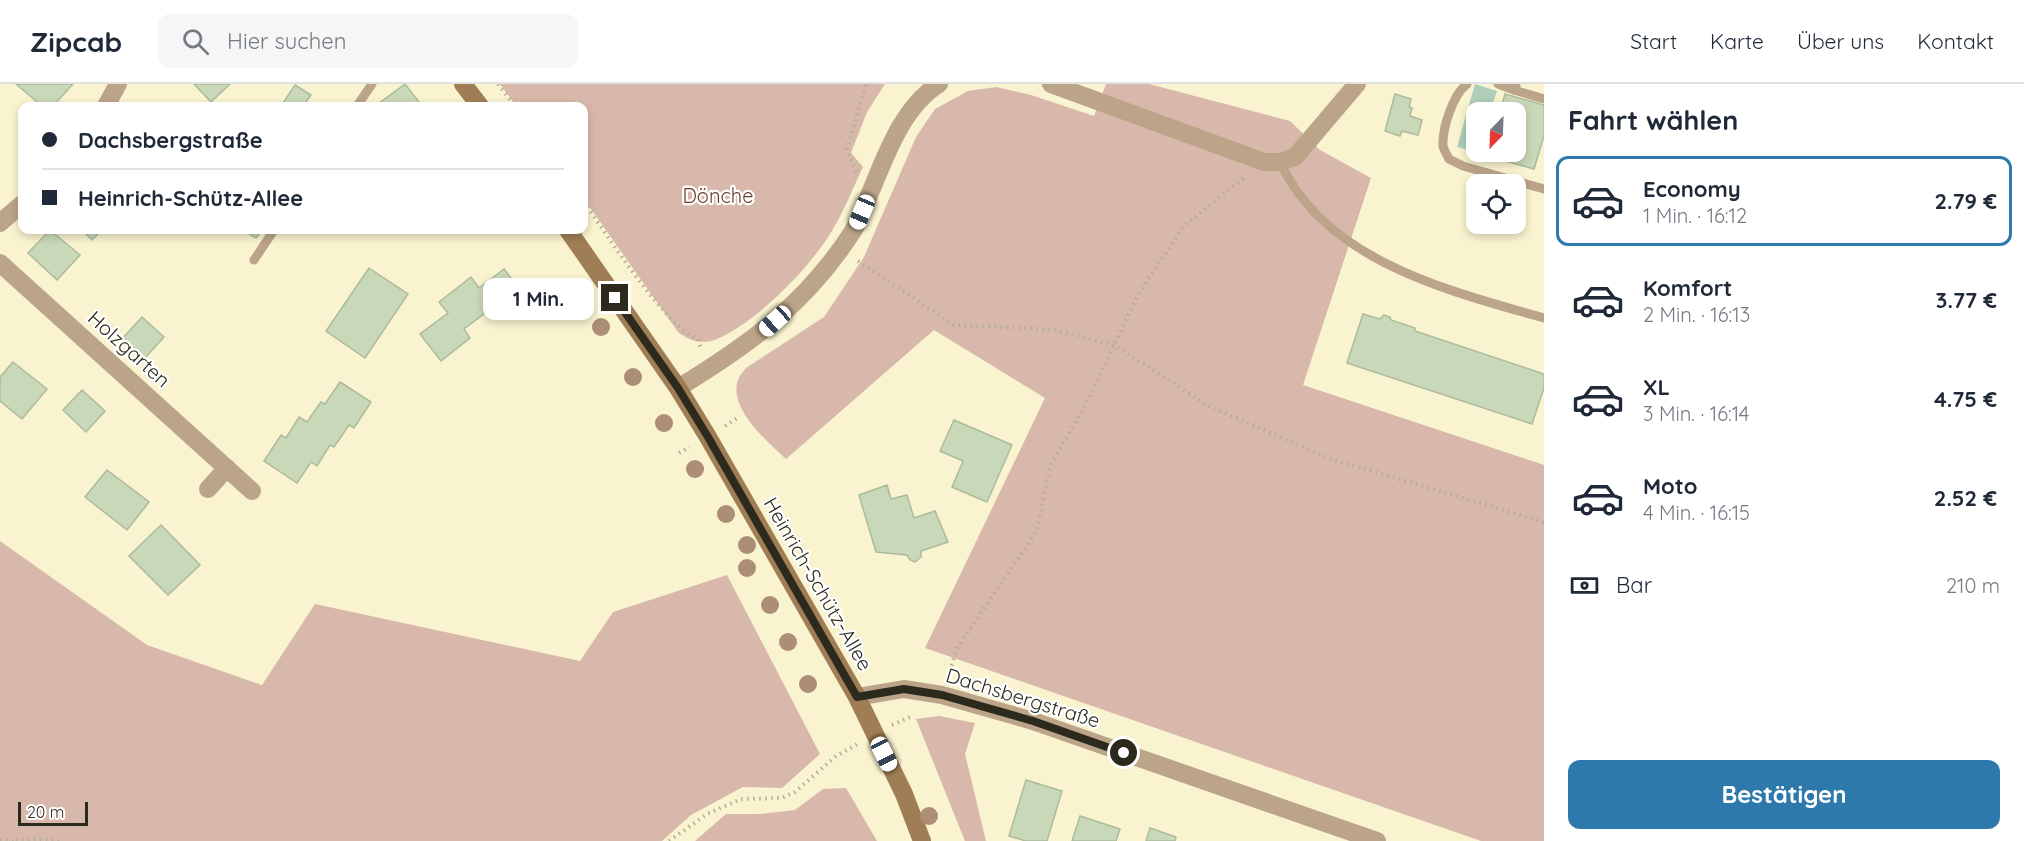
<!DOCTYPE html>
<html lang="de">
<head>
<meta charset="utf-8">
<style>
  body { margin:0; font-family:Quicksand,sans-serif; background:#f6f6f7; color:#1f2937; height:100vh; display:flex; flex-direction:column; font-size:22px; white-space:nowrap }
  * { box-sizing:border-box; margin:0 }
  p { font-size:20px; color:#747a83 }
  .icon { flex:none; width:33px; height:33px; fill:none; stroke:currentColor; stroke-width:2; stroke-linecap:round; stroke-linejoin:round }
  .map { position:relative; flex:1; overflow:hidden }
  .sheet { display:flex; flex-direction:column; background:#fff; width:480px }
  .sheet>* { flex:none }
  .guide { position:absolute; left:18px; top:18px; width:570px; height:132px; border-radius:12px; box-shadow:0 3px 9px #0003; display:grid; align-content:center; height:132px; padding:0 24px; background:#fff }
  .needle { width:39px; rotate:203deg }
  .controls { position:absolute; left:1466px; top:18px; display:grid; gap:12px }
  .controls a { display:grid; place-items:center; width:60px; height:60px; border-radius:12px; background:#fff; box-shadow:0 3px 9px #0003; font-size:30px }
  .scale { position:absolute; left:18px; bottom:15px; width:70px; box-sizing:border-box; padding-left:6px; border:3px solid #2c2a1c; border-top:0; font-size:16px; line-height:21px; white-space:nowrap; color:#2c2a1c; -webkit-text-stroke:4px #fff; paint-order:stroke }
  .end { position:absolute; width:27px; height:27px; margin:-14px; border:8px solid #2c2a1c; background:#fff; box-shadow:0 0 0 3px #fff }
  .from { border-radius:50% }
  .bubble { position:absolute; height:42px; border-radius:12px; background:#fff; box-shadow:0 3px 9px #0003; font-size:20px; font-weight:800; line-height:42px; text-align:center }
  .car { position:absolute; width:18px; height:36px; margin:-18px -9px; border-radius:8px; box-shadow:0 0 4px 2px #0007; background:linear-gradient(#fff 24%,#345 0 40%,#fff 0 76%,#345 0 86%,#fff 0) }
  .guide b { display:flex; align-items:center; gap:21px; height:57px; font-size:22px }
  .guide b+b { border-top:2px solid #e0e1e3 }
  .guide i { width:15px; height:15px; background:#1f2937 }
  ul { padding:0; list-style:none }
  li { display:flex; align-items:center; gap:18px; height:90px; margin:0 12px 9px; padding:0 12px; border:3px solid transparent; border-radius:12px }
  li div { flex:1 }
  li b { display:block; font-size:22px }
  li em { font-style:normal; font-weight:800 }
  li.active { border-color:#2e79ac }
  li>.icon { width:54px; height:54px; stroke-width:1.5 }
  h2 { padding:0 24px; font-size:27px; line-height:72px }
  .pay { display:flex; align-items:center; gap:15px; height:66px; padding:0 24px; font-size:22px }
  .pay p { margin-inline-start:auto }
  .action { display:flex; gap:12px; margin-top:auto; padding:12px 24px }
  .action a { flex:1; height:69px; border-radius:12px; background:#2e79ac; color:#fff; font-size:24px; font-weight:800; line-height:69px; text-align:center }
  header { display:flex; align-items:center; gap:36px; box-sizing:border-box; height:84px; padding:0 30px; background:#fff; border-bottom:2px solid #e0e1e3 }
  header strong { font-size:28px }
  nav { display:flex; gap:33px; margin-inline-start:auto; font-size:21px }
  .search { width:420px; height:54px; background:#f6f6f7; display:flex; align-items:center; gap:15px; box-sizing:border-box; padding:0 21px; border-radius:12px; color:#747a83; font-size:22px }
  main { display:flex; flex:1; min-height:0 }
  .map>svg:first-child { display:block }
  .green { fill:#d8b8ab }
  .water { fill:#aeceb9 }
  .building { fill:#c9d8b9; stroke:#acbb9b; stroke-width:1.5 }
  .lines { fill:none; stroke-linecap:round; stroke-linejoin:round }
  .path { stroke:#b3af92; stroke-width:4; stroke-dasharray:1.5 4.5; stroke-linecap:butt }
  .lane { stroke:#bca489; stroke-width:9 }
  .street { stroke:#bca489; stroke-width:18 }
  .secondary { stroke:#a07e55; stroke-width:18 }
  .tree { fill:#ab8e74 }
  .route { stroke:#2c2a1c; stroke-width:8 }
  .labels { text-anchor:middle; stroke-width:4.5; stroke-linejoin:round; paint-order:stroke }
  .park-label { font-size:20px; fill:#6c3c29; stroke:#fff }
  .street-label { font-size:20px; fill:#2c2a1c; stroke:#fff }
</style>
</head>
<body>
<header>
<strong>Zipcab</strong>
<div class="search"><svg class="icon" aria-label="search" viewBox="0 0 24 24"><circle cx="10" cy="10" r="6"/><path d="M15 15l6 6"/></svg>Hier suchen</div>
<nav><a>Start</a><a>Karte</a><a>Über uns</a><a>Kontakt</a></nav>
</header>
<main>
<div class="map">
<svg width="1544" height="757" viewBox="0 0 1544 757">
  <rect width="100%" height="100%" fill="#f9f3cf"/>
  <!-- green -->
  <g class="green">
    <path d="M500 0H885L867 28 851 69 863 83C853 104 845 125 833 145 811 183 757 238 717 255 703 261 689 257 678 248L584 115V22H516Z"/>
    <path d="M1106 0H1149L1290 37 1320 66 1371 94 1303 301 1544 381V757H1481L925 564 1045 314 934 246 786 375C768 358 728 325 738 296 739 292 743 288 746 284L824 233 864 173 916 53 935 25 968 7 996 3 1031 11 1094 32Z"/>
    <polygon points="0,457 147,561 262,601 315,520 580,577 613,528 727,491 820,670 782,704 743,703 691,731 662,757 0,757"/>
    <polygon points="939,632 975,639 965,670 986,757 965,757 916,635"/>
    <polygon points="846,704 877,757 695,757 726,730 759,730 795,726 823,705"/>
  </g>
  <!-- water -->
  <polygon class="water" points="1475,0 1497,7 1490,28 1476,28 1476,68 1479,68 1479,69 1457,63"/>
  <!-- building -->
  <g class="building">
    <polygon points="16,0 73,0 53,22 42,22"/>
    <polygon points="194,0 230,0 211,18"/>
    <polygon points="405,0 422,22 379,22 378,20"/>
    <polygon points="295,1 311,11 303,22 281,22"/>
    <polygon points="1395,10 1411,15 1409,23 1412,24 1410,32 1422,36 1418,51 1402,47 1400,52 1385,47"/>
    <polygon points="1505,10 1544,21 1544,52 1534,85 1487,72 1488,68 1515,68 1515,28 1500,28"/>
    <polygon points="50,146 80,171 57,196 28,169"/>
    <polygon points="82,146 102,146 92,156"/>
    <polygon points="243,146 262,146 256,154"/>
    <polygon points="369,184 408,210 365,274 326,247"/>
    <polygon points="504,185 524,211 498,231 492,224 464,245 470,254 441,277 420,250 448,229 439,218 471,193 479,204"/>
    <polygon points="1363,230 1380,235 1384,231 1390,233 1391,236 1415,244 1415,247 1544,290 1544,304 1532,340 1347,279"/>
    <polygon points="142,233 164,253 145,274 123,254"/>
    <polygon points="13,278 47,305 22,335 0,317 0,293"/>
    <polygon points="340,298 371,318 354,344 349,341 334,363 330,361 317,382 311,378 297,399 264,377 281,351 286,354 299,333 307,338 321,318 325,320"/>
    <polygon points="82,306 105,327 86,348 63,326"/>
    <polygon points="954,336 1012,361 987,418 952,403 963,377 940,367"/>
    <polygon points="107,386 149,418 127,446 85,413"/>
    <polygon points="887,401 891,415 907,411 914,434 935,427 948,458 921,467 921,473 915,478 910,476 907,471 876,468 859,411"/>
    <polygon points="161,441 200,481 168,511 129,472"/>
    <polygon points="1026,696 1062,707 1047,757 1026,757 1009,752"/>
    <polygon points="1080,732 1120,745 1116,757 1072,757"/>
    <polygon points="1150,744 1176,753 1175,757 1146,757"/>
  </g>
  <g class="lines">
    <!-- path -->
    <g class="path">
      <polyline points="498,0 515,22"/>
      <polyline points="856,88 847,66 866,0"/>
      <path d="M584 118C605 148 667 245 698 255L701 265"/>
      <polyline points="858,177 954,241 1051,245 1114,261 1209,322 1328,374 1544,438"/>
      <polyline points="725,342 739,333"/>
      <polyline points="679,369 690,363"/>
      <polyline points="948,593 957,564 1036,448 1051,380 1085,322 1140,207 1184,142 1245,93"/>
      <polyline points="892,641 910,633"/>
      <polyline points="0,756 16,757"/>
      <polyline points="16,757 38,755 63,757"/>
      <polyline points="669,757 707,730 741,715 782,714 795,708 835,673 859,659"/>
    </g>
    <!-- lane -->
    <g class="lane">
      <path d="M1467 0C1453 10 1442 45 1443 62 1444 67 1447 70 1449 75L1463 82 1544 105"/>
      <polyline points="1498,0 1514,6 1516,2"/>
      <polyline points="1514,6 1544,15"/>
      <polyline points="357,22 372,0"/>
      <path d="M1280 78C1325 177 1449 207 1544 234"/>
      <polyline points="254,176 274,146"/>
    </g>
    <!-- street -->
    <g class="street">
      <polyline points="1051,0 1264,78 1280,78 1295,73 1357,0"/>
      <polyline points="106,22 118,0"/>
      <polyline points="0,139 22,120"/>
      <polyline points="0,179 252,407"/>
      <path d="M678 304C750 260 806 220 853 147 859 137 863 125 868 114 885 74 901 24 939 0"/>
      <polyline points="208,405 227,384"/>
      <polyline points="857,613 904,605 942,611 1033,637 1377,757"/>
    </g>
    <!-- secondary -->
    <g class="secondary">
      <polyline points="463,0 480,22"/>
      <polyline points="568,146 678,304 708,353 857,613 904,710 922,757"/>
    </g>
  </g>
  <!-- trees -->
  <g class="tree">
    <circle cx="601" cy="243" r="9"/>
    <circle cx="633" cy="293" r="9"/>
    <circle cx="664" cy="339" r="9"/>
    <circle cx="695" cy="385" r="9"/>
    <circle cx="726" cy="430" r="9"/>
    <circle cx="747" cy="461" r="9"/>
    <circle cx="747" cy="484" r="9"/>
    <circle cx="770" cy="521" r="9"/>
    <circle cx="788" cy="558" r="9"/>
    <circle cx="808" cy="600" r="9"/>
    <circle cx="929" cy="732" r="9"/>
  </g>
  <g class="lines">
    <!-- route -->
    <polyline class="route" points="615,214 678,304 708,353 857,613 904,605 942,611 1033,637 1124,669"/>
  </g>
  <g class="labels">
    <!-- park labels -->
    <g class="park-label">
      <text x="718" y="119">Dönche</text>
    </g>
    <!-- street labels -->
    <g class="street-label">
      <text transform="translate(129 265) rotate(42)" y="7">Holzgarten</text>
      <text transform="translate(818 500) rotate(60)" y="7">Heinrich-Schütz-Allee</text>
      <text transform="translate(1023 614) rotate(17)" y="7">Dachsbergstraße</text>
    </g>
  </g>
</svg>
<div class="controls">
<a><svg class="needle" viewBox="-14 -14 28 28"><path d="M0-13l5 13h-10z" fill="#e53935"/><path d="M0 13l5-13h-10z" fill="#747a83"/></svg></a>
<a><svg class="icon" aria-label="locate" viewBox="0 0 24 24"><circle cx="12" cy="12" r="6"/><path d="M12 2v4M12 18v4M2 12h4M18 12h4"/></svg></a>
</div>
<div class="scale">20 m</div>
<i class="end from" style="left:1124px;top:669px"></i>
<i class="end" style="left:615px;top:214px"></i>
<div class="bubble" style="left:483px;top:194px;width:111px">1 Min.</div>
<i class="car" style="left:862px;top:128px;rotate:203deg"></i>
<i class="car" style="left:775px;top:237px;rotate:228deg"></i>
<i class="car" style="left:884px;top:670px;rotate:154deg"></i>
<div class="guide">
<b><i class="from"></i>Dachsbergstraße</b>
<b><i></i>Heinrich-Schütz-Allee</b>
</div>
</div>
<section class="sheet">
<h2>Fahrt wählen</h2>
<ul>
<li class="active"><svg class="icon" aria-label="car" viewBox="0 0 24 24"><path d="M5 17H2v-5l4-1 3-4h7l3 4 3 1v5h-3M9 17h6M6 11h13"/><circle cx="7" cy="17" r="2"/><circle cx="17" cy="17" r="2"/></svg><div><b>Economy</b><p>1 Min. · 16:12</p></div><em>2.79 €</em></li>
<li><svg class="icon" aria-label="car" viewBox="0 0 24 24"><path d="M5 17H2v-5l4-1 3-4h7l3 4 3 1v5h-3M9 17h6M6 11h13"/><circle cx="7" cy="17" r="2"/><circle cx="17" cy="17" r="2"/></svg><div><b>Komfort</b><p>2 Min. · 16:13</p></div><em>3.77 €</em></li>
<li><svg class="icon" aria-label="car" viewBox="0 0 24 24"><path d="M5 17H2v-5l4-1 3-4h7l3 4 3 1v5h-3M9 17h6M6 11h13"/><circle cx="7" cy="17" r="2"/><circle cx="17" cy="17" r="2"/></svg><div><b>XL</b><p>3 Min. · 16:14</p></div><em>4.75 €</em></li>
<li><svg class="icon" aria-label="car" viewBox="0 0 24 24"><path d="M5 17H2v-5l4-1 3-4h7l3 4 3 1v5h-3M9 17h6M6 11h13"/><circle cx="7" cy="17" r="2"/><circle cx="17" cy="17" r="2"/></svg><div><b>Moto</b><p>4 Min. · 16:15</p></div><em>2.52 €</em></li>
</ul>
<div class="pay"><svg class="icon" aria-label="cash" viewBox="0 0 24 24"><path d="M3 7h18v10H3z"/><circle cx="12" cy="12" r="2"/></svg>Bar<p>210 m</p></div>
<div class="action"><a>Bestätigen</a></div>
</section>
</main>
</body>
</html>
